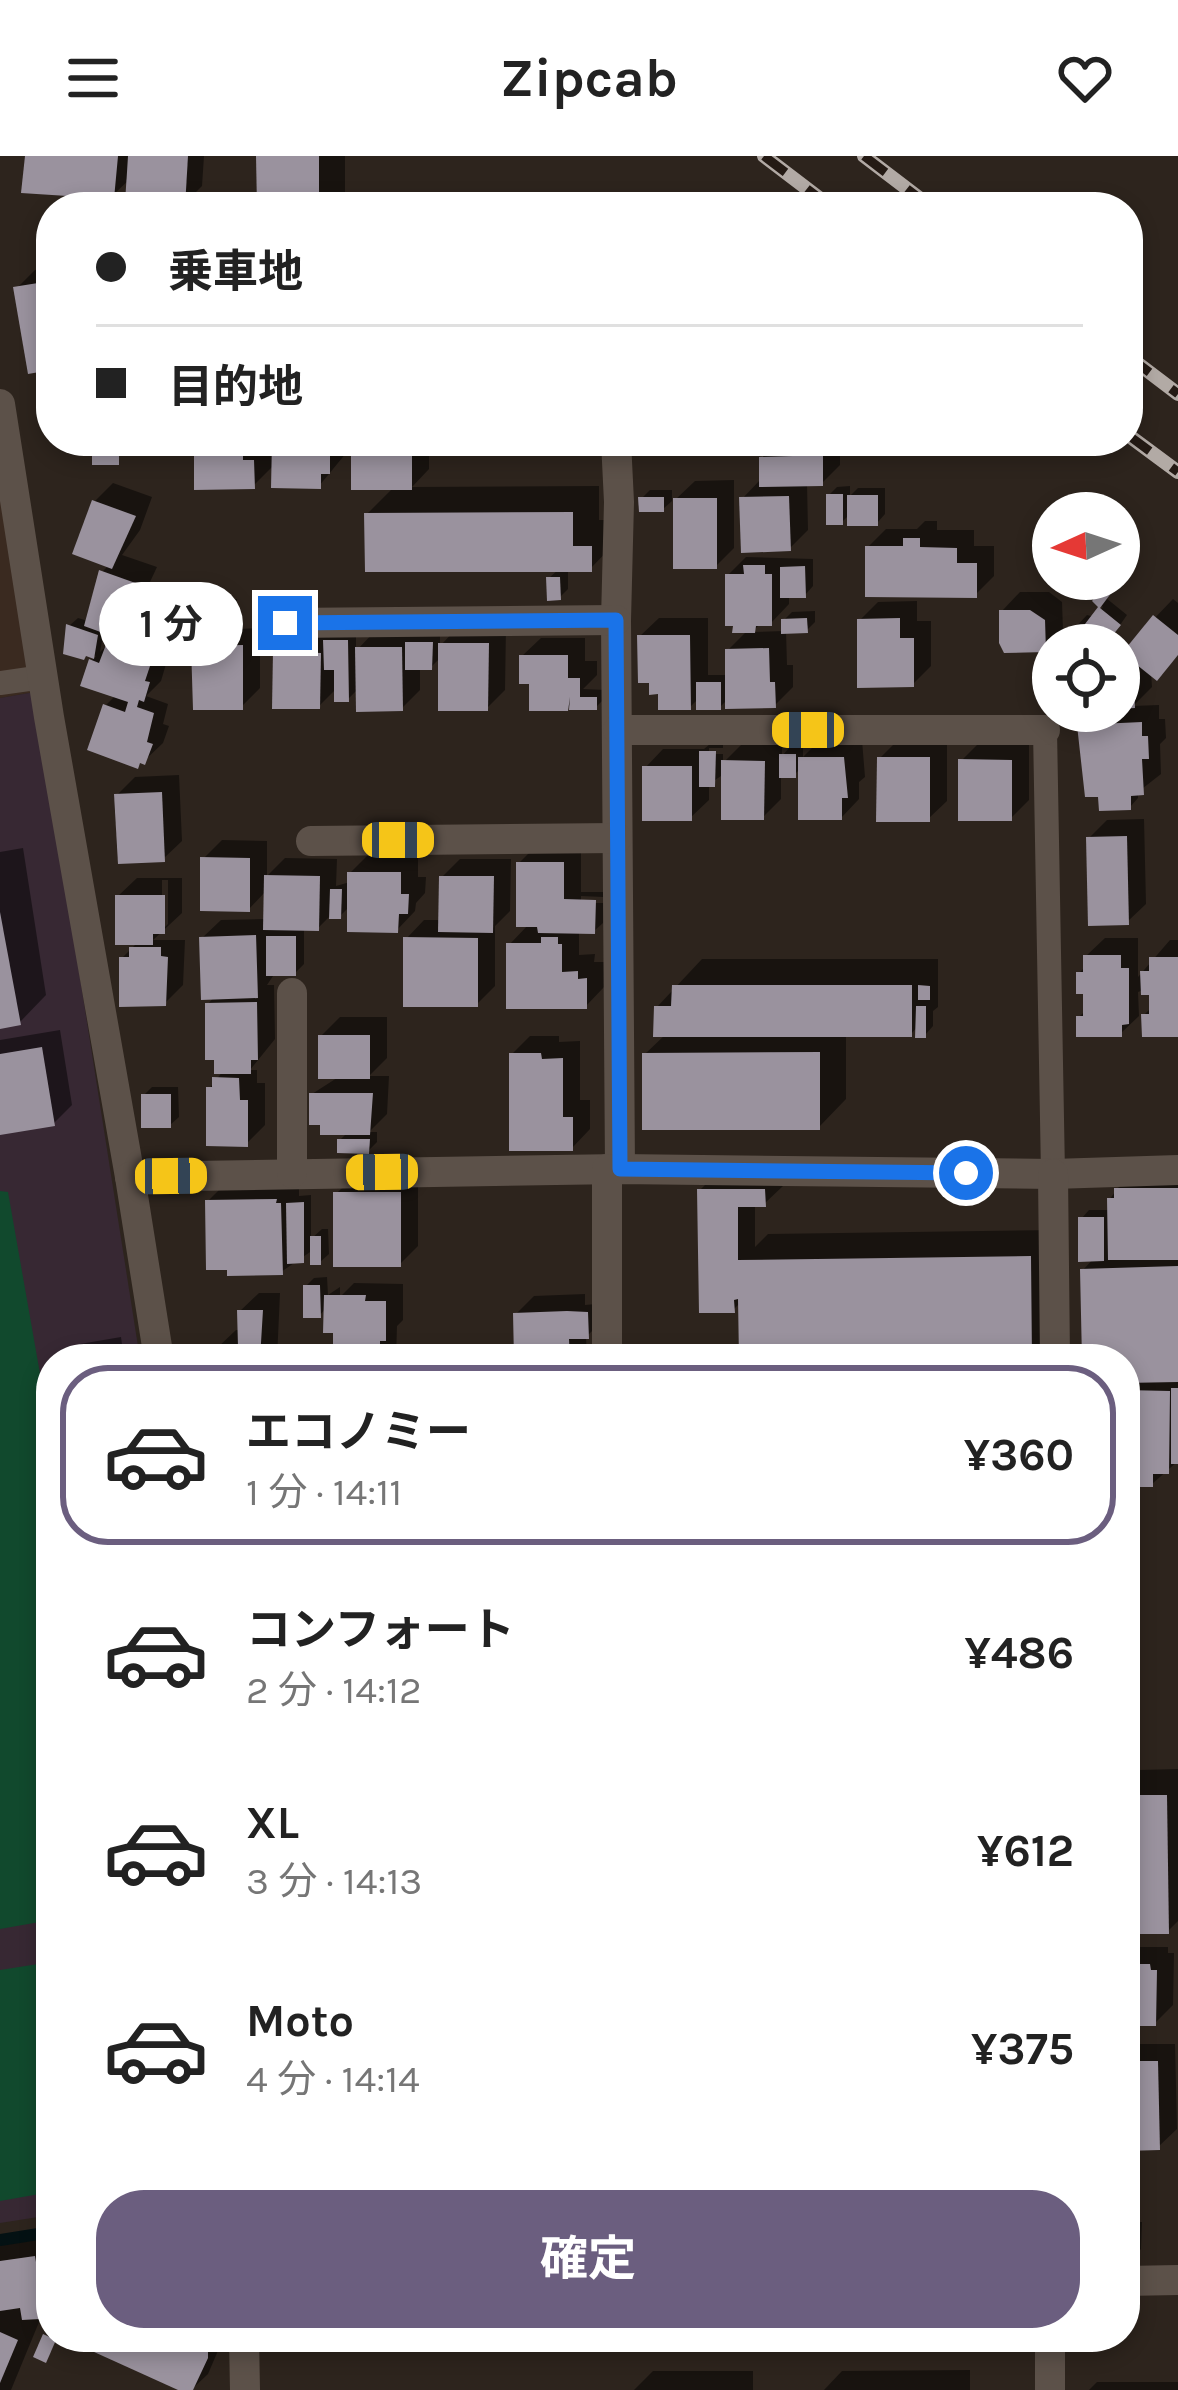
<!DOCTYPE html>
<html lang="ja">
<head>
<meta charset="utf-8">
<style>
  body { margin:0; font-family:Karla,"Noto Sans JP",sans-serif; background:#f2f2f2; color:#222; height:100vh; display:flex; flex-direction:column; font-size:45px; white-space:nowrap }
  * { box-sizing:border-box; margin:0 }
  p { font-size:39px; color:#767676 }
  .icon { flex:none; width:66px; height:66px; fill:none; stroke:currentColor; stroke-width:2; stroke-linecap:round; stroke-linejoin:round }
  .map { position:relative; flex:1; overflow:hidden }
  .details { position:absolute; left:36px; top:1188px; width:1104px; height:1008px; display:flex; flex-direction:column; background:#fff; border-radius:48px; box-shadow:0 6px 18px #0003 }
  .details>* { flex:none }
  .guide { position:absolute; left:36px; top:36px; width:1107px; height:264px; border-radius:48px; box-shadow:0 6px 18px #0003; display:grid; align-content:center; height:264px; padding:0 60px; background:#fff }
  .needle { width:78px; rotate:267deg }
  .controls { position:absolute; left:1032px; top:336px; display:grid; gap:24px }
  .controls a { display:grid; place-items:center; width:108px; height:108px; border-radius:50%; background:#fff; box-shadow:0 6px 18px #0003; font-size:60px }
  .end { position:absolute; width:54px; height:54px; margin:-27px; border:15px solid #1a73e8; background:#fff; box-shadow:0 0 0 6px #fff }
  .from { border-radius:50% }
  .bubble { position:absolute; height:84px; border-radius:42px; background:#fff; box-shadow:0 6px 18px #0003; font-size:39px; font-weight:700; line-height:84px; text-align:center }
  .car { position:absolute; width:36px; height:72px; margin:-36px -18px; border-radius:15px; box-shadow:0 0 9px 3px #0007; background:linear-gradient(#f5c518 24%,#345 0 40%,#f5c518 0 76%,#345 0 86%,#f5c518 0) }
  .guide b { display:flex; align-items:center; gap:42px; height:114px; font-size:45px }
  .guide b+b { border-top:3px solid #e0e0e0 }
  .guide i { width:30px; height:30px; background:#222 }
  ul { padding:21px 0 0; list-style:none }
  li { display:flex; align-items:center; gap:36px; height:180px; margin:0 24px 18px; padding:0 36px; border:6px solid transparent; border-radius:48px }
  li div { flex:1 }
  li b { display:block; font-size:45px }
  li em { font-style:normal; font-weight:700 }
  li.current { border-color:#6b5e7f }
  li>.icon { width:108px; height:108px; stroke-width:1.5 }
  .button { display:flex; gap:24px; margin-top:auto; padding:24px 60px }
  .button a { flex:1; height:138px; border-radius:48px; background:#6b5e7f; color:#fff; font-size:48px; font-weight:700; line-height:138px; text-align:center }
  header { display:flex; justify-content:space-between; align-items:center; height:156px; padding:0 60px; background:#fff; font-size:54px; font-weight:700 }
  .map>svg:first-child { display:block }
  .built { fill:#3a2a20 }
  .education { fill:#372833 }
  .green { fill:#11492d }
  .shadow { fill:#0007; fill-rule:evenodd }
  .lines { fill:none; stroke-linecap:round; stroke-linejoin:round }
  .stream { stroke:#041113; stroke-width:12 }
  .building { fill:#9a929e }
  .service { stroke:#5c5149; stroke-width:24 }
  .minor { stroke:#5c5149; stroke-width:30 }
  .rail-casing { stroke:#b2aaa5; stroke-width:14 }
  .rail { stroke:#241a14; stroke-width:9; stroke-dasharray:27; stroke-linecap:butt }
  .route { stroke:#1a73e8; stroke-width:15 }
</style>
</head>
<body>
<header><svg class="icon" aria-label="menu" viewBox="0 0 24 24"><path d="M4 6h16M4 12h16M4 18h16"/></svg>Zipcab<svg class="icon" aria-label="heart" viewBox="0 0 24 24"><path d="M12 20l-8-8c-3-5 5-10 8-4 3-6 11-1 8 4z"/></svg></header>
<div class="map">
<svg width="1178" height="2234" viewBox="0 0 1178 2234">
  <rect width="100%" height="100%" fill="#2d241d"/>
  <!-- built -->
  <polygon class="built" points="0,314 35,536 0,542"/>
  <!-- education -->
  <polygon class="education" points="35,536 140,1203 51,1203 51,2059 0,2067 0,542"/>
  <!-- green -->
  <g class="green">
    <polygon points="0,1035 8,1036 51,1280 51,1764 0,1773"/>
    <polygon points="51,1806 51,2036 0,2045 0,1814"/>
  </g>
  <!-- shadow -->
  <g class="shadow">
    <polygon points="28,0 204,0 202,30 184,48 130,23 113,39"/>
    <polygon points="259,0 345,0 345,51 260,51"/>
    <polygon points="51,111 51,211 30,214 17,132 35,114"/>
    <polygon points="208,285 347,285 347,296 319,330 274,309 253,330 197,301"/>
    <polygon points="354,285 429,285 429,313 412,331 599,330 599,364 617,364 617,385 590,413 568,413 568,433 560,441 549,422 559,413 367,358 394,331"/>
    <polygon points="779,285 840,285 840,309 822,327 807,327 808,374 790,392 742,343 760,324 762,302"/>
    <polygon points="734,324 734,392 716,410 676,343 695,325"/>
    <path d="M113 327 152 341 140 374 122 399 157 411 134 460 126 469 169 483 163 501 116 486 112 491 166 508 161 525 146 540 168 548 163 568 169 570 163 587 144 605 105 550 116 539 91 505 96 500 87 497 69 470 78 462 88 465 102 416 109 409 95 345ZM104 474 118 479 100 496Z"/>
    <polygon points="850,330 850,340 858,332 885,332 885,358 877,367 850,358 842,366 829,339 837,331"/>
    <polygon points="650,334 672,334 672,345 663,353 641,343"/>
    <polygon points="925,365 937,365 937,374 974,374 974,390 994,390 994,420 975,439 868,391 886,373 917,373"/>
    <polygon points="746,401 813,403 813,430 805,439 789,439 789,448 771,467 761,467 752,476 784,475 784,464 792,456 815,455 815,466 807,474 786,475 787,509 793,509 793,531 775,549 728,543 720,551 699,542 690,551 661,535 640,480 659,462 708,462 708,519 728,519 728,494 748,474 728,419"/>
    <polygon points="1119,421 1121,423 1106,442 1127,459 1108,486 1125,485 1126,492 1173,443 1178,447 1178,499 1157,521 1151,516 1152,531 1133,550 1159,549 1159,563 1165,563 1166,582 1160,588 1161,618 1138,636 1138,642 1130,651 1080,570 1095,555 1119,555 1119,489 1069,489 1069,478 1087,459 1095,461 1103,451 1096,445"/>
    <polygon points="1020,436 1049,436 1062,446 1063,475 1044,493 1002,455"/>
    <polygon points="199,443 237,443 237,473 260,472 260,532 242,550 194,491 203,481 190,451"/>
    <polygon points="917,445 917,465 931,465 931,510 913,528 860,464 878,446"/>
    <polygon points="459,470 506,470 505,534 487,552 441,501 431,511 420,511 420,534 402,552 359,532 348,543 337,532 319,550 276,497 294,478 356,477 356,495 376,474 440,479 440,490"/>
    <polygon points="541,482 585,482 585,505 597,505 597,519 583,533 605,534 605,542 596,551 572,547 567,552 532,525 522,500"/>
    <polygon points="820,584 862,584 865,621 859,626 859,643 841,662 801,612 794,619 781,619 781,643 763,661 724,618 709,628 709,644 690,662 645,612 663,593 704,593 710,588 723,588 723,592 709,592 709,598 723,598 723,607 743,587 782,588 782,600 790,591 803,591 803,601"/>
    <polygon points="898,584 947,584 947,645 928,663 880,602"/>
    <polygon points="980,586 1029,587 1029,644 1011,662 961,605"/>
    <polygon points="179,619 182,685 163,703 117,639 135,621"/>
    <polygon points="1144,663 1146,748 1127,766 1089,682 1107,664"/>
    <polygon points="222,684 267,685 267,720 285,702 337,703 336,730 350,726 350,717 368,699 418,699 418,721 426,721 425,737 416,747 415,755 397,774 350,750 340,760 330,760 318,772 304,772 304,808 295,817 275,817 267,829 274,829 275,883 250,914 257,914 257,927 265,927 265,969 246,988 209,933 223,915 208,848 215,840 202,782 221,764 266,763 266,735 249,753 203,703"/>
    <polygon points="581,688 581,736 604,736 603,741 581,740 581,747 603,747 603,767 594,775 579,775 579,799 595,798 594,806 604,806 604,831 586,850 509,789 529,768 519,707 537,689"/>
    <polygon points="23,692 46,839 19,867 0,870 0,696"/>
    <polygon points="460,703 511,703 510,755 495,770 495,830 477,848 406,783 424,764 441,764 442,721"/>
    <path d="M137 722H182V757L153 784H185L183 829 165 847 122 802 138 786 118 740ZM162 724H168V768L162 774Z"/>
    <polygon points="1105,782 1138,782 1138,821 1170,784 1178,784 1178,878 1144,859 1152,851 1152,831 1138,836 1139,860 1120,878 1079,861 1086,854 1079,817 1086,810 1086,800"/>
    <polygon points="702,803 938,803 938,851 933,855 933,870 925,879 918,870 911,878 846,878 846,943 819,971 645,898 666,878 657,851"/>
    <polygon points="340,861 387,861 387,902 369,920 389,920 387,958 369,976 377,976 377,986 368,995 340,984 348,976 312,938 340,920 321,880"/>
    <polygon points="60,874 72,949 54,967 0,976 0,884"/>
    <polygon points="530,880 559,880 559,886 580,885 580,944 590,944 590,973 572,992 512,898"/>
    <polygon points="152,931 178,931 179,961 170,969 144,939"/>
    <polygon points="1144,1006 1178,1006 1178,1305 1152,1328 1125,1328 1125,1203 1085,1203 1083,1114 1094,1102 1081,1063 1089,1054 1110,1054 1110,1043 1117,1033"/>
    <polygon points="718,1016 783,1030 764,1048 755,1048 755,1091 768,1078 1057,1074 1052,1203 742,1203 741,1146 733,1154 700,1034"/>
    <polygon points="355,1019 418,1019 418,1090 400,1108 336,1038"/>
    <polygon points="226,1027 299,1030 299,1040 311,1039 311,1083 322,1073 328,1073 329,1098 320,1106 313,1094 281,1116 208,1045"/>
    <polygon points="327,1121 328,1139 340,1131 340,1141 354,1127 403,1128 403,1164 397,1170 396,1203 333,1203 334,1174 326,1152 320,1159 306,1130 314,1122"/>
    <polygon points="259,1137 280,1137 277,1203 218,1203 217,1192 236,1174 241,1174 240,1155"/>
    <polygon points="585,1138 585,1149 596,1148 596,1171 586,1181 587,1203 517,1203 516,1158 534,1140"/>
    <polygon points="121,1181 124,1203 65,1203 80,1188"/>
    <polygon points="1178,1613 1178,1765 1168,1775 1125,1775 1125,1628 1139,1614"/>
    <polygon points="1125,1791 1168,1791 1168,1797 1174,1797 1173,1849 1155,1867 1125,1867"/>
    <polygon points="1129,1888 1175,1888 1177,1973 1158,1991 1125,1992 1125,1893"/>
    <polygon points="1125,2066 1142,2066 1141,2093 1133,2102 1125,2102"/>
    <polygon points="51,2076 51,2149 44,2154 11,2234 0,2234 0,2088 7,2082"/>
    <polygon points="68,2181 218,2181 223,2183 208,2218 191,2234 185,2234"/>
    <polygon points="970,2214 970,2234 824,2234 842,2215"/>
    <polygon points="653,2215 753,2215 753,2234 634,2234"/>
    <polygon points="1097,2226 1178,2226 1178,2234 1089,2234"/>
  </g>
  <g class="lines">
    <!-- stream -->
    <polyline class="stream" points="0,2084 51,2076"/>
  </g>
  <!-- building -->
  <g class="building">
    <polygon points="25,0 118,0 114,43 21,37"/>
    <polygon points="128,0 188,0 185,51 125,47"/>
    <polygon points="256,0 319,0 319,51 257,51"/>
    <polygon points="38,127 51,214 28,218 13,131"/>
    <polygon points="92,285 149,285 149,296 119,296 119,309 92,309"/>
    <polygon points="205,285 243,285 243,304 254,304 255,333 194,334 194,300 206,299"/>
    <polygon points="272,285 322,285 322,290 330,291 330,318 321,318 321,333 271,332"/>
    <rect x="351" y="285" width="61" height="49"/>
    <polygon points="823,299 823,330 759,331 759,301"/>
    <rect x="826" y="338" width="17" height="31"/>
    <rect x="847" y="339" width="31" height="31"/>
    <polygon points="789,340 791,395 741,397 739,341"/>
    <polygon points="638,341 664,341 664,356 639,356"/>
    <rect x="673" y="342" width="44" height="71"/>
    <polygon points="92,344 136,360 112,413 72,398"/>
    <polygon points="573,356 573,390 592,390 592,416 365,416 364,357"/>
    <polygon points="903,382 920,382 920,391 957,392 957,407 977,407 977,442 865,441 865,390 903,390"/>
    <polygon points="743,409 765,409 765,418 772,418 772,470 756,470 755,477 732,477 733,470 725,470 725,418 744,418"/>
    <polygon points="805,410 806,442 780,442 780,411"/>
    <polygon points="99,414 141,429 117,482 84,470"/>
    <polygon points="546,421 560,421 561,444 547,445"/>
    <polygon points="1107,426 1115,432 1100,452 1121,469 1107,486 1085,468 1098,451 1092,445"/>
    <polygon points="187,450 229,450 230,484 188,485"/>
    <polygon points="999,454 1030,454 1045,464 1046,496 1004,497 999,487"/>
    <polygon points="1153,459 1178,479 1178,499 1157,525 1122,497"/>
    <polygon points="807,462 808,477 781,478 781,463"/>
    <polygon points="900,462 900,482 914,482 914,531 857,532 857,463"/>
    <polygon points="66,468 98,479 94,503 86,500 84,504 63,498"/>
    <polygon points="1066,476 1073,476 1090,489 1066,489"/>
    <polygon points="637,479 690,479 691,554 658,554 658,538 649,539 649,527 638,527"/>
    <polygon points="323,484 348,484 349,546 334,546 334,514 324,514"/>
    <polygon points="107,486 153,501 145,525 150,526 144,546 139,544 137,551 154,557 147,586 153,588 145,609 140,607 138,613 87,594 103,548 125,556 128,546 80,530 89,503 99,507"/>
    <polygon points="405,486 433,486 432,514 405,514"/>
    <polygon points="438,487 489,487 488,555 438,555"/>
    <polygon points="243,489 243,554 193,554 191,490"/>
    <polygon points="355,491 402,491 403,555 356,556"/>
    <polygon points="769,492 770,526 775,526 776,552 725,553 725,493"/>
    <polygon points="273,495 321,497 320,553 272,553"/>
    <polygon points="519,499 568,499 568,522 580,522 580,541 597,541 597,554 569,554 570,541 568,555 529,555 529,528 519,528"/>
    <rect x="696" y="526" width="25" height="28"/>
    <polygon points="1134,528 1135,552 1119,553 1119,529"/>
    <polygon points="1142,566 1142,580 1148,580 1149,603 1142,603 1144,639 1131,640 1131,654 1099,655 1098,641 1085,641 1077,569"/>
    <polygon points="699,595 716,595 715,631 699,631"/>
    <rect x="779" y="598" width="17" height="24"/>
    <polygon points="798,601 844,601 848,642 842,642 842,664 798,664"/>
    <polygon points="877,601 930,601 930,666 876,666"/>
    <polygon points="958,603 1012,604 1012,665 958,665"/>
    <polygon points="721,604 765,605 764,664 721,664"/>
    <rect x="642" y="610" width="50" height="55"/>
    <polygon points="162,636 165,706 118,708 114,638"/>
    <polygon points="1127,680 1129,769 1088,770 1086,681"/>
    <polygon points="200,701 250,702 250,756 200,755"/>
    <polygon points="516,706 564,706 564,743 596,744 595,778 538,777 537,771 516,771"/>
    <polygon points="347,716 401,716 401,738 409,738 408,758 399,758 398,777 347,776"/>
    <polygon points="264,719 320,720 319,775 263,774"/>
    <polygon points="439,720 494,720 493,777 438,776"/>
    <polygon points="330,733 342,733 341,763 329,763"/>
    <polygon points="115,739 165,739 165,778 153,778 153,789 115,789"/>
    <polygon points="0,756 21,869 0,873"/>
    <polygon points="256,779 258,842 201,844 199,781"/>
    <rect x="266" y="780" width="30" height="40"/>
    <polygon points="403,781 478,782 478,851 403,851"/>
    <polygon points="541,781 558,781 558,788 562,788 562,816 578,815 578,823 587,822 587,853 506,853 506,787 541,787"/>
    <polygon points="129,791 161,791 161,800 168,801 166,850 119,851 119,801 129,801"/>
    <polygon points="1083,799 1121,799 1121,812 1129,812 1129,868 1122,869 1122,881 1076,881 1076,860 1083,860 1083,838 1076,838 1076,816 1083,816"/>
    <polygon points="1149,801 1178,801 1178,881 1142,881 1141,858 1149,858 1149,839 1141,839 1140,815 1149,815"/>
    <polygon points="672,829 912,829 912,881 653,881 654,850 671,850"/>
    <polygon points="918,829 930,830 930,844 918,844"/>
    <polygon points="257,846 258,904 251,904 251,918 214,918 214,904 205,904 205,847"/>
    <polygon points="916,850 926,850 926,882 915,882"/>
    <rect x="318" y="879" width="52" height="44"/>
    <polygon points="42,891 55,970 0,979 0,898"/>
    <polygon points="820,896 820,974 642,974 642,897"/>
    <polygon points="509,897 541,897 542,903 563,902 563,961 573,961 573,995 509,995"/>
    <polygon points="212,921 239,922 240,944 248,944 248,991 206,990 206,931 212,931"/>
    <polygon points="309,937 373,937 370,979 320,979 320,969 309,969"/>
    <rect x="141" y="938" width="30" height="34"/>
    <polygon points="337,983 370,983 369,998 337,997"/>
    <polygon points="1114,1032 1178,1032 1178,1104 1108,1104 1107,1042 1114,1042"/>
    <polygon points="697,1033 765,1033 766,1051 738,1051 738,1104 1031,1100 1032,1203 739,1203 738,1143 734,1144 735,1157 699,1157"/>
    <rect x="333" y="1036" width="68" height="75"/>
    <polygon points="277,1043 276,1047 281,1047 283,1119 227,1120 227,1114 206,1114 205,1044"/>
    <polygon points="304,1046 304,1107 287,1108 286,1047"/>
    <polygon points="1078,1061 1104,1061 1104,1105 1078,1106"/>
    <rect x="310" y="1080" width="11" height="29"/>
    <polygon points="1178,1110 1178,1226 1125,1227 1125,1203 1082,1203 1080,1113"/>
    <polygon points="303,1129 320,1129 321,1162 303,1162"/>
    <polygon points="324,1139 366,1139 365,1145 386,1145 386,1185 380,1185 380,1203 328,1203 328,1198 333,1198 333,1177 323,1177"/>
    <polygon points="237,1154 263,1154 260,1203 215,1203 214,1191 238,1191"/>
    <polygon points="567,1155 588,1156 589,1183 569,1183 570,1203 514,1203 513,1157"/>
    <rect x="1171" y="1232" width="7" height="76"/>
    <polygon points="1125,1234 1170,1235 1169,1318 1153,1318 1153,1331 1125,1331"/>
    <polygon points="1125,1639 1167,1639 1169,1778 1125,1778"/>
    <polygon points="1125,1808 1150,1808 1151,1814 1157,1814 1156,1870 1125,1870"/>
    <polygon points="1125,1905 1158,1905 1160,1994 1125,1995"/>
    <rect x="1125" y="2073" width="9" height="32"/>
    <polygon points="35,2100 36,2106 51,2103 51,2153 39,2155 40,2163 22,2164 20,2152 0,2155 0,2105"/>
    <polygon points="0,2176 18,2184 0,2227"/>
    <polygon points="43,2178 56,2184 46,2207 33,2201"/>
    <polygon points="61,2181 208,2181 208,2202 193,2234 178,2234"/>
  </g>
  <g class="lines">
    <!-- service -->
    <g class="service">
      <polyline points="0,527 43,521"/>
      <polyline points="1045,574 1053,1018"/>
    </g>
    <!-- minor -->
    <g class="minor">
      <polyline points="0,248 49,561 130,1021 620,1013 1053,1018 1178,1014"/>
      <polyline points="616,285 619,346 616,464 620,1013"/>
      <polyline points="285,467 616,464"/>
      <polyline points="618,574 1045,574"/>
      <polyline points="311,685 617,682"/>
      <polyline points="292,837 292,1017"/>
      <polyline points="1053,1018 1055,1203"/>
      <polyline points="130,1021 159,1203"/>
      <polyline points="607,1203 607,1013"/>
      <polyline points="1125,2125 1178,2124"/>
      <polyline points="244,2181 245,2234"/>
      <polyline points="1050,2181 1050,2234"/>
    </g>
    <!-- rail casing -->
    <g class="rail-casing">
      <g id="rail">
        <polyline points="764,0 831,51"/>
        <polyline points="864,0 931,51"/>
        <polyline points="1128,200 1178,238"/>
        <polyline points="1128,279 1178,316"/>
      </g>
    </g>
    <!-- rail -->
    <use href="#rail" class="rail"/>
  </g>
  <g class="lines">
    <!-- route -->
    <polyline class="route" points="285,467 616,464 620,1013 966,1017"/>
  </g>
</svg>
<div class="controls">
<a><svg class="needle" viewBox="-14 -14 28 28"><path d="M0-13l5 13h-10z" fill="#e53935"/><path d="M0 13l5-13h-10z" fill="#767676"/></svg></a>
<a><svg class="icon" aria-label="locate" viewBox="0 0 24 24"><circle cx="12" cy="12" r="6"/><path d="M12 2v4M12 18v4M2 12h4M18 12h4"/></svg></a>
</div>
<i class="end from" style="left:966px;top:1017px"></i>
<i class="end" style="left:285px;top:467px"></i>
<div class="bubble" style="left:99px;top:426px;width:144px">1 分</div>
<i class="car" style="left:808px;top:574px;rotate:270deg"></i>
<i class="car" style="left:398px;top:684px;rotate:90deg"></i>
<i class="car" style="left:382px;top:1016px;rotate:269deg"></i>
<i class="car" style="left:171px;top:1020px;rotate:89deg"></i>
<div class="guide">
<b><i class="from"></i>乗車地</b>
<b><i></i>目的地</b>
</div>
<section class="details">
<ul>
<li class="current"><svg class="icon" aria-label="car" viewBox="0 0 24 24"><path d="M5 17H2v-5l4-1 3-4h7l3 4 3 1v5h-3M9 17h6M6 11h13"/><circle cx="7" cy="17" r="2"/><circle cx="17" cy="17" r="2"/></svg><div><b>エコノミー</b><p>1 分 · 14:11</p></div><em>¥360</em></li>
<li><svg class="icon" aria-label="car" viewBox="0 0 24 24"><path d="M5 17H2v-5l4-1 3-4h7l3 4 3 1v5h-3M9 17h6M6 11h13"/><circle cx="7" cy="17" r="2"/><circle cx="17" cy="17" r="2"/></svg><div><b>コンフォート</b><p>2 分 · 14:12</p></div><em>¥486</em></li>
<li><svg class="icon" aria-label="car" viewBox="0 0 24 24"><path d="M5 17H2v-5l4-1 3-4h7l3 4 3 1v5h-3M9 17h6M6 11h13"/><circle cx="7" cy="17" r="2"/><circle cx="17" cy="17" r="2"/></svg><div><b>XL</b><p>3 分 · 14:13</p></div><em>¥612</em></li>
<li><svg class="icon" aria-label="car" viewBox="0 0 24 24"><path d="M5 17H2v-5l4-1 3-4h7l3 4 3 1v5h-3M9 17h6M6 11h13"/><circle cx="7" cy="17" r="2"/><circle cx="17" cy="17" r="2"/></svg><div><b>Moto</b><p>4 分 · 14:14</p></div><em>¥375</em></li>
</ul>
<div class="button"><a>確定</a></div>
</section>
</div>
</body>
</html>
